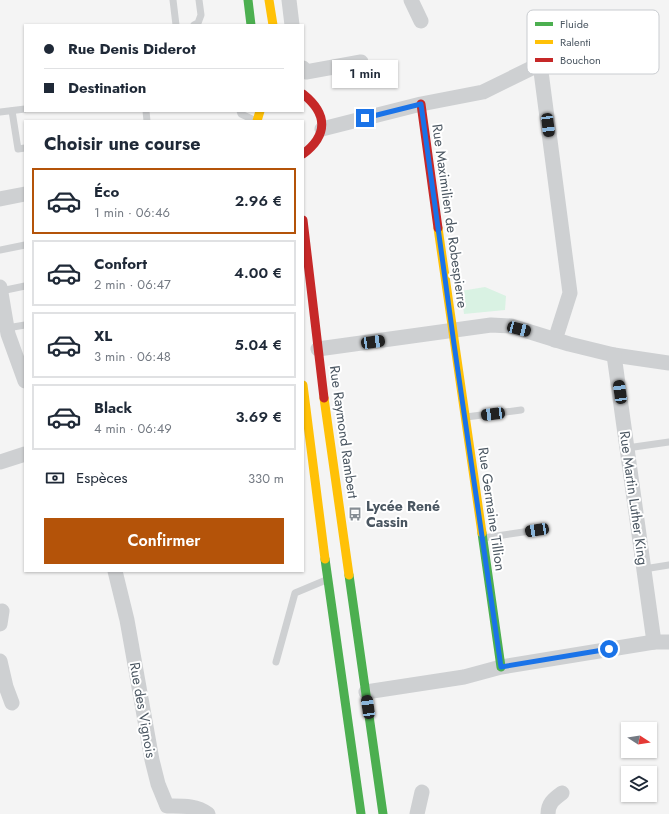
<!DOCTYPE html>
<html lang="fr">
<head>
<meta charset="utf-8">
<style>
  body { margin:0; font-family:Jost,sans-serif; background:#f6f6f7; color:#1f2937; height:100vh; display:flex; flex-direction:column; font-size:15px; white-space:nowrap }
  * { box-sizing:border-box; margin:0 }
  p { font-size:13px; color:#747a83 }
  .icon { flex:none; width:22px; height:22px; fill:none; stroke:currentColor; stroke-width:2; stroke-linecap:round; stroke-linejoin:round }
  .map { position:relative; flex:1; overflow:hidden }
  .sheet { position:absolute; left:24px; top:120px; width:280px; height:452px; display:flex; flex-direction:column; background:#fff; border-radius:0px; box-shadow:0 1px 3px #0004 }
  .sheet>* { flex:none }
  .banner { position:absolute; left:24px; top:24px; width:280px; height:88px; border-radius:0px; box-shadow:0 1px 3px #0004; display:grid; align-content:center; height:88px; padding:0 20px; background:#fff }
  .needle { width:26px; rotate:102deg }
  .controls { position:absolute; left:621px; top:722px; display:grid; gap:8px }
  .controls a { display:grid; place-items:center; width:36px; height:36px; border-radius:0px; background:#fff; box-shadow:0 1px 3px #0004; font-size:20px }
  .end { position:absolute; width:18px; height:18px; margin:-9px; border:5px solid #1a73e8; background:#fff; box-shadow:0 0 0 2px #fff }
  .from { border-radius:50% }
  .bubble { position:absolute; height:28px; border-radius:0px; background:#fff; box-shadow:0 1px 3px #0004; font-size:13px; font-weight:600; line-height:28px; text-align:center }
  .car { position:absolute; width:12px; height:24px; margin:-12px -6px; border-radius:5px; box-shadow:0 0 3px 1px #0007; background:linear-gradient(#222 24%,#8ab4d8 0 40%,#222 0 76%,#8ab4d8 0 86%,#222 0) }
  .banner b { display:flex; align-items:center; gap:14px; height:38px; font-size:15px }
  .banner b+b { border-top:1px solid #e0e1e3 }
  .banner i { width:10px; height:10px; background:#1f2937 }
  ul { padding:0; list-style:none }
  li { display:flex; align-items:center; gap:12px; height:66px; margin:0 8px 6px; padding:0 12px; border:2px solid #e0e1e3; border-radius:0px }
  li div { flex:1 }
  li b { display:block; font-size:15px }
  li em { font-style:normal; font-weight:600 }
  li.selected { border-color:#b45309 }
  li>.icon { width:36px; height:36px; stroke-width:1.5 }
  h2 { padding:0 20px; font-size:18px; line-height:48px }
  .pay { display:flex; align-items:center; gap:10px; height:44px; padding:0 20px; font-size:15px }
  .pay p { margin-inline-start:auto }
  .cta { display:flex; gap:8px; margin-top:auto; padding:8px 20px }
  .cta a { flex:1; height:46px; border-radius:0px; background:#b45309; color:#fff; font-size:16px; font-weight:600; line-height:46px; text-align:center }
  .map>svg:first-child { display:block }
  .green { fill:#d9f2e3 }
  .lines { fill:none; stroke-linecap:round; stroke-linejoin:round }
  .lane { stroke:#ced0d2; stroke-width:7 }
  .street { stroke:#ced0d2; stroke-width:15 }
  .fast { stroke:#4caf50; stroke-width:9 }
  .slow { stroke:#ffc107; stroke-width:9 }
  .jam { stroke:#c62828; stroke-width:9 }
  .route { stroke:#1a73e8; stroke-width:5 }
  .labels { text-anchor:middle; stroke-width:4; stroke-linejoin:round; paint-order:stroke }
  .street-label { font-size:14px; fill:#4a5661; stroke:#fff }
  .poi-label { font-size:14px; font-weight:bold; fill:#4a5661; stroke:#fff; text-anchor:start }
  .key { fill:#fff; stroke:#c9ccd0; stroke-width:1 }
  .key-label { font-size:11px; fill:#4a5661 }
</style>
</head>
<body>
<div class="map">
<svg width="669" height="814" viewBox="0 0 669 814">
  <rect width="100%" height="100%" fill="#f4f4f4"/>
  <!-- green -->
  <polygon class="green" points="485,287 506,296 505,310 464,314 461,291"/>
  <g class="lines">
    <!-- lane -->
    <g class="lane">
      <polyline points="173,0 176,25"/>
      <polyline points="194,25 198,23 201,15 199,0"/>
      <polyline points="12,111 18,149 25,148"/>
      <polyline points="146,111 147,121"/>
      <polyline points="240,111 241,114 254,120"/>
      <polyline points="0,112 25,109"/>
      <polyline points="0,250 25,245"/>
      <polyline points="1,291 25,286"/>
      <polyline points="7,328 25,325"/>
      <polyline points="466,417 521,410"/>
      <polyline points="627,448 669,442"/>
      <polyline points="483,538 537,530"/>
      <polyline points="644,569 669,565"/>
      <polyline points="276,662 295,593 326,580"/>
    </g>
    <!-- street -->
    <g class="street">
      <polyline points="289,0 292,25"/>
      <polyline points="411,0 421,21"/>
      <polyline points="540,64 570,293 555,340"/>
      <polyline points="303,68 306,72 361,62"/>
      <polyline points="322,129 421,104 483,92 540,64 597,44"/>
      <polyline points="0,199 25,194"/>
      <polyline points="0,287 8,334 25,381"/>
      <polyline points="318,349 491,325 511,326 569,344 614,355 669,363"/>
      <polyline points="614,355 654,642"/>
      <polyline points="0,462 25,454"/>
      <path d="M115 571 127 620 152 760 158 784 167 806C182 806 196 805 208 814"/>
      <polyline points="0,624 2,611"/>
      <polyline points="0,661 6,687 12,703"/>
      <polyline points="366,692 464,677 501,667 654,642 669,642"/>
      <polyline points="417,814 422,792"/>
      <path d="M548 814C548 803 554 799 562 793"/>
    </g>
    <!-- fast -->
    <g class="fast">
      <polyline points="248,0 251,25"/>
      <polyline points="482,533 501,667"/>
      <polyline points="325,559 361,814"/>
      <polyline points="349,575 383,814"/>
    </g>
    <!-- slow -->
    <g class="slow">
      <polyline points="269,0 273,25"/>
      <polyline points="257,121 260,111"/>
      <polyline points="438,228 482,533"/>
      <polyline points="303,385 325,559"/>
      <polyline points="324,398 349,575"/>
    </g>
    <!-- jam -->
    <g class="jam">
      <path d="M303 94C328 114 328 135 303 154"/>
      <polyline points="421,104 438,228"/>
      <polyline points="303,220 324,398"/>
    </g>
  </g>
  <g class="lines">
    <!-- route -->
    <polyline class="route" points="365,118 421,104 454,344 501,667 609,649"/>
  </g>
  <!-- icons -->
  <defs>
    <g id="bus-bare" transform="scale(1.08)"><path d="M-5-6H5V4H4V6H2V4H-2V6H-4V4H-5ZM-3.5-4V0h7V-4ZM-3.5 1.2v1.5H-2V1.2ZM2 1.2v1.5H3.5V1.2Z" fill="#868d94" stroke="#fff" stroke-width="2.5" paint-order="stroke"/></g>
  </defs>
  <g fill-rule="evenodd">
    <use href="#bus-bare" x="355" y="514"/>
  </g>
  <g class="labels">
    <!-- street labels -->
    <g class="street-label">
      <text transform="translate(450 216) rotate(82)" y="5">Rue Maximilien de Robespierre</text>
      <text transform="translate(344 432) rotate(82)" y="5">Rue Raymond Rambert</text>
      <text transform="translate(634 498) rotate(82)" y="5">Rue Martin Luther King</text>
      <text transform="translate(492 509) rotate(82)" y="5">Rue Germaine Tillion</text>
      <text transform="translate(143 710) rotate(80)" y="5">Rue des Vignois</text>
    </g>
    <!-- poi labels -->
    <g class="poi-label">
      <text x="366" y="511">Lycée René<tspan x="366" dy="16">Cassin</tspan></text>
    </g>
  </g>
  <!-- legend -->
  <rect x="527" y="10" width="132" height="64" rx="6" class="key"/>
  <rect x="535" y="22" width="18" height="4" fill="#4caf50"/>
  <rect x="535" y="40" width="18" height="4" fill="#ffc107"/>
  <rect x="535" y="58" width="18" height="4" fill="#c62828"/>
  <g class="key-label">
    <text x="560" y="28">Fluide</text>
    <text x="560" y="46">Ralenti</text>
    <text x="560" y="64">Bouchon</text>
  </g>
</svg>
<div class="controls">
<a><svg class="needle" viewBox="-14 -14 28 28"><path d="M0-13l5 13h-10z" fill="#e53935"/><path d="M0 13l5-13h-10z" fill="#747a83"/></svg></a>
<a><svg class="icon" aria-label="layers" viewBox="0 0 24 24"><path d="M12 4l9 5-9 5-9-5zM3 14l9 5 9-5"/></svg></a>
</div>
<i class="end from" style="left:609px;top:649px"></i>
<i class="end" style="left:365px;top:118px"></i>
<div class="bubble" style="left:332px;top:60px;width:66px">1 min</div>
<i class="car" style="left:548px;top:125px;rotate:173deg"></i>
<i class="car" style="left:519px;top:329px;rotate:105deg"></i>
<i class="car" style="left:373px;top:342px;rotate:82deg"></i>
<i class="car" style="left:620px;top:392px;rotate:352deg"></i>
<i class="car" style="left:493px;top:414px;rotate:263deg"></i>
<i class="car" style="left:537px;top:530px;rotate:261deg"></i>
<i class="car" style="left:368px;top:707px;rotate:352deg"></i>
<div class="banner">
<b><i class="from"></i>Rue Denis Diderot</b>
<b><i></i>Destination</b>
</div>
<section class="sheet">
<h2>Choisir une course</h2>
<ul>
<li class="selected"><svg class="icon" aria-label="car" viewBox="0 0 24 24"><path d="M5 17H2v-5l4-1 3-4h7l3 4 3 1v5h-3M9 17h6M6 11h13"/><circle cx="7" cy="17" r="2"/><circle cx="17" cy="17" r="2"/></svg><div><b>Éco</b><p>1 min · 06:46</p></div><em>2.96 €</em></li>
<li><svg class="icon" aria-label="car" viewBox="0 0 24 24"><path d="M5 17H2v-5l4-1 3-4h7l3 4 3 1v5h-3M9 17h6M6 11h13"/><circle cx="7" cy="17" r="2"/><circle cx="17" cy="17" r="2"/></svg><div><b>Confort</b><p>2 min · 06:47</p></div><em>4.00 €</em></li>
<li><svg class="icon" aria-label="car" viewBox="0 0 24 24"><path d="M5 17H2v-5l4-1 3-4h7l3 4 3 1v5h-3M9 17h6M6 11h13"/><circle cx="7" cy="17" r="2"/><circle cx="17" cy="17" r="2"/></svg><div><b>XL</b><p>3 min · 06:48</p></div><em>5.04 €</em></li>
<li><svg class="icon" aria-label="car" viewBox="0 0 24 24"><path d="M5 17H2v-5l4-1 3-4h7l3 4 3 1v5h-3M9 17h6M6 11h13"/><circle cx="7" cy="17" r="2"/><circle cx="17" cy="17" r="2"/></svg><div><b>Black</b><p>4 min · 06:49</p></div><em>3.69 €</em></li>
</ul>
<div class="pay"><svg class="icon" aria-label="cash" viewBox="0 0 24 24"><path d="M3 7h18v10H3z"/><circle cx="12" cy="12" r="2"/></svg>Espèces<p>330 m</p></div>
<div class="cta"><a>Confirmer</a></div>
</section>
</div>
</body>
</html>
